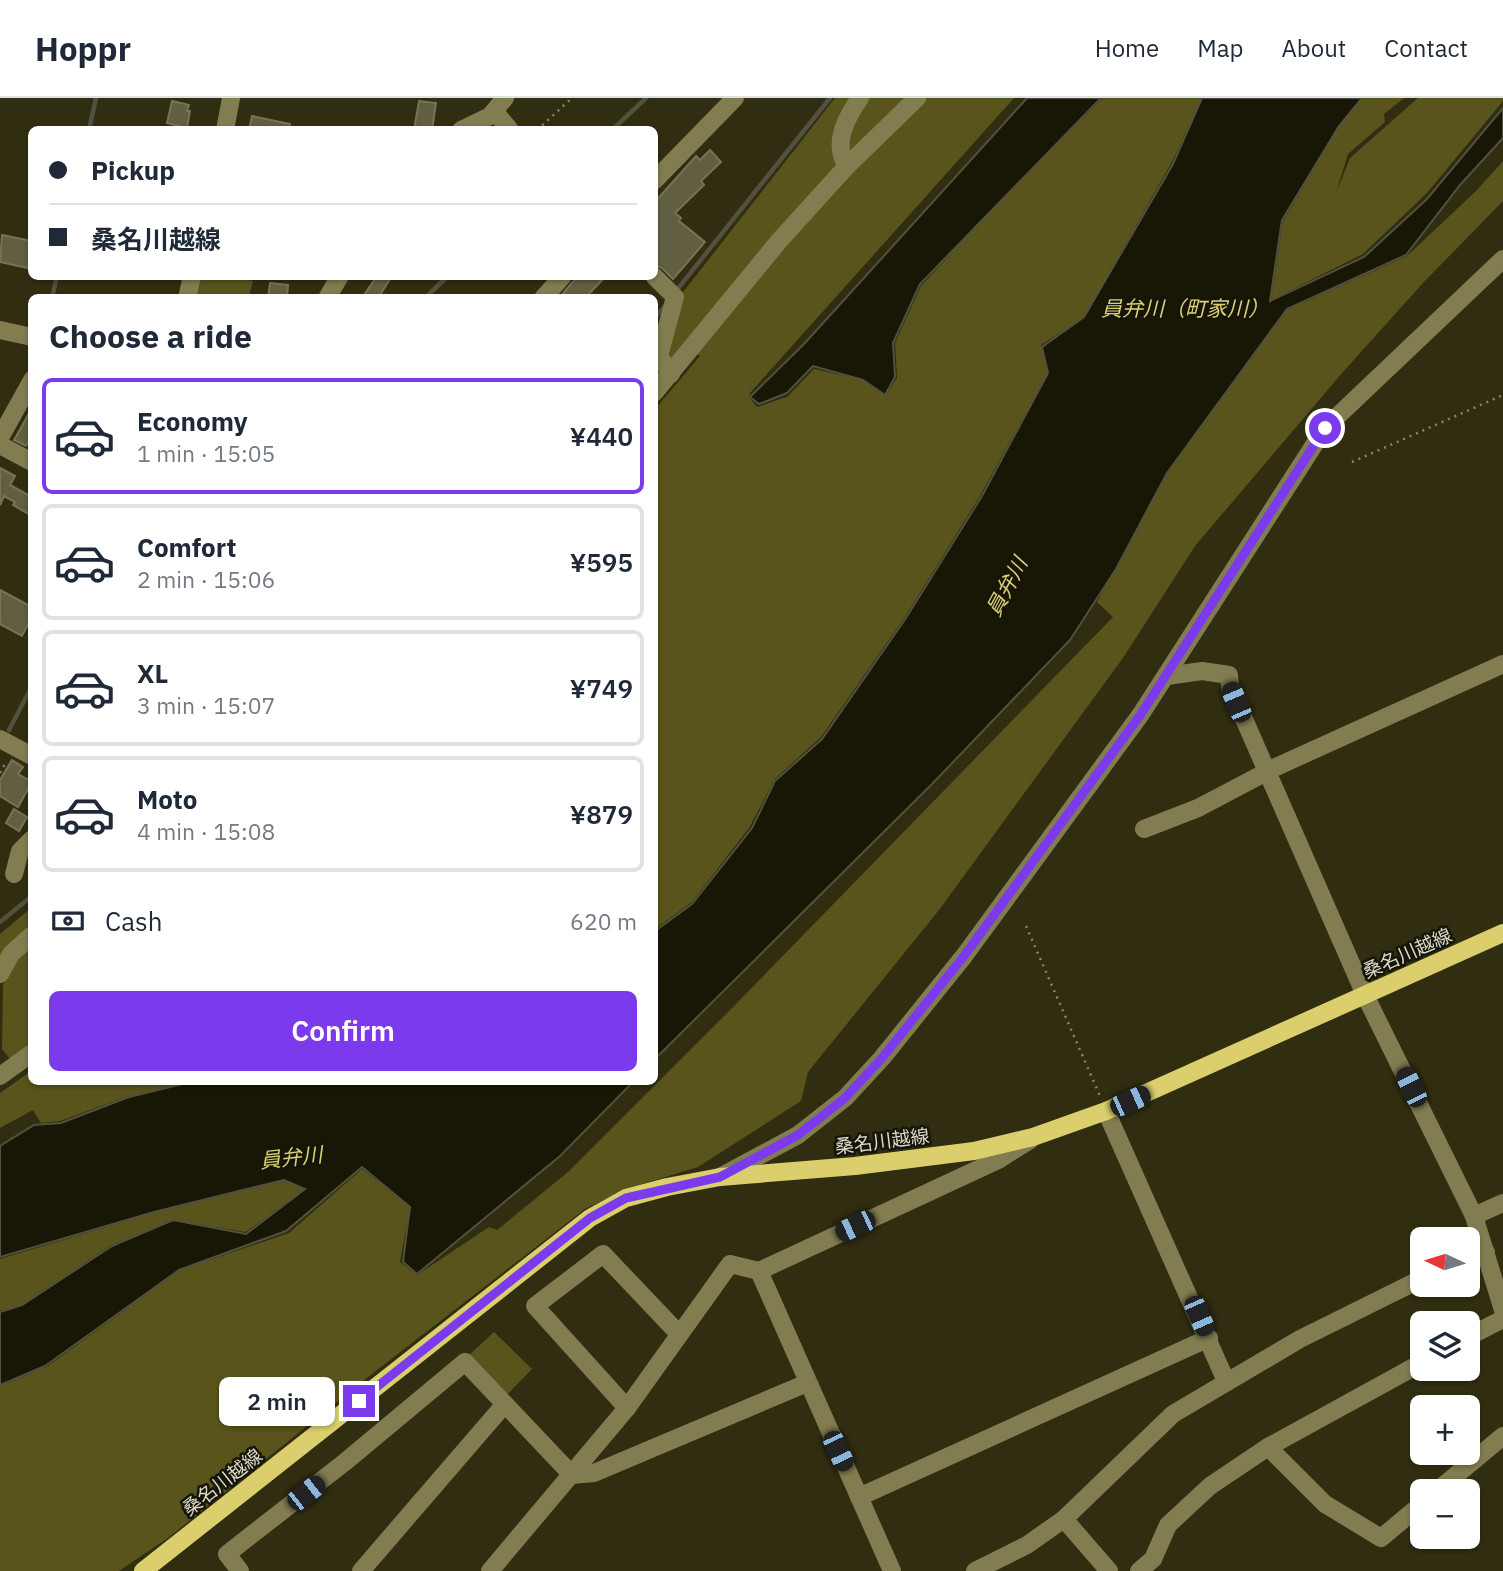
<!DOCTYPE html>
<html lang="en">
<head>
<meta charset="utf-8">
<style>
  body { margin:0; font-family:"IBM Plex Sans","Noto Sans JP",sans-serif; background:#f6f6f7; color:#1f2937; height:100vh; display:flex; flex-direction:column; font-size:26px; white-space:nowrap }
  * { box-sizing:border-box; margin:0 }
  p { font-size:23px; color:#747a83 }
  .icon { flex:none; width:38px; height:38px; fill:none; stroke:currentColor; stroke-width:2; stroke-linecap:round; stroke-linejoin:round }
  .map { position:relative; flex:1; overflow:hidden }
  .side { position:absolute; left:28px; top:196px; width:630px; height:791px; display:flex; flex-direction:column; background:#fff; border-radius:10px; box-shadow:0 2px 5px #0004 }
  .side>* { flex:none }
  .hud { position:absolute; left:28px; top:28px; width:630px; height:154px; border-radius:10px; box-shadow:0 2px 5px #0004; display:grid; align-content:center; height:154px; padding:0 21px; background:#fff }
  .needle { width:46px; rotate:274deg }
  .buttons { position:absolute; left:1410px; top:1129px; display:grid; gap:14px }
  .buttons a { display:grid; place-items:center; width:70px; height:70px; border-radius:10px; background:#fff; box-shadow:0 2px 5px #0004; font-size:35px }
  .end { position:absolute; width:32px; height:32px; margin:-16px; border:9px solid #7c3aed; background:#fff; box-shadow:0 0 0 4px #fff }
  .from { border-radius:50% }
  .bubble { position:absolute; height:49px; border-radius:10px; background:#fff; box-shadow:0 2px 5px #0004; font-size:23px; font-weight:600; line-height:49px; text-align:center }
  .car { position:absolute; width:21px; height:42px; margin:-21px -10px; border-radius:9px; box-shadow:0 0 5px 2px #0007; background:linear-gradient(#222 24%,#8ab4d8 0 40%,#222 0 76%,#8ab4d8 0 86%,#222 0) }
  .hud b { display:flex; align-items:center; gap:24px; height:66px; font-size:26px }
  .hud b+b { border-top:2px solid #e0e1e3 }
  .hud i { width:18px; height:18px; background:#1f2937 }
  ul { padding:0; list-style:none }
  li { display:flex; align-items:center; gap:21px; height:116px; margin:0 14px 10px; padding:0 7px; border:4px solid #e0e1e3; border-radius:10px }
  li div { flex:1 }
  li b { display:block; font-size:26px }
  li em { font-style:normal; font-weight:600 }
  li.current { border-color:#7c3aed }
  li>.icon { width:63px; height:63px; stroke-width:1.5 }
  h2 { padding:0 21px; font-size:32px; line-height:84px }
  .pay { display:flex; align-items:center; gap:18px; height:77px; padding:0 21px; font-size:26px }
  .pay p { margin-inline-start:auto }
  .button { display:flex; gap:14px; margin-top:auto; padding:14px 21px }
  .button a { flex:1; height:80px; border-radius:10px; background:#7c3aed; color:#fff; font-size:28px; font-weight:600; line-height:80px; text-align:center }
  header { display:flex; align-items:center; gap:42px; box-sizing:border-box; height:98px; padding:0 35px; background:#fff; border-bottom:2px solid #e0e1e3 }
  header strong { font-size:33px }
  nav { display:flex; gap:38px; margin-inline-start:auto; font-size:24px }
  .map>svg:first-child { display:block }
  .green { fill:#59531c }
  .water { fill:#181604; stroke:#52513f; stroke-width:2 }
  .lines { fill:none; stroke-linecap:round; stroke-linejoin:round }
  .stream { stroke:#52513f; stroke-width:4.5 }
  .building { fill:#615e41; stroke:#777456; stroke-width:2 }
  .path { stroke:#87856f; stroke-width:2.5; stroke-dasharray:2 5; stroke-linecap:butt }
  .minor { stroke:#827d50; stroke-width:18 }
  .major { stroke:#dacf6c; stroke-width:18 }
  .route { stroke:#7c3aed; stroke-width:9 }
  .labels { text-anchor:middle; stroke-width:5; stroke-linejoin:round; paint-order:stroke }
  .street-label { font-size:19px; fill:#dbdaca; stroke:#161509 }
  .water-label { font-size:21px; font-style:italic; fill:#dad075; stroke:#161509 }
</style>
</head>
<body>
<header>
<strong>Hoppr</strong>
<nav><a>Home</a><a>Map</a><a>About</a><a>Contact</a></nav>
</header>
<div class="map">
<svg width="1503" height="1473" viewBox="0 0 1503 1473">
  <rect width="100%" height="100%" fill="#302d11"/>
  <!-- green -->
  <g class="green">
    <polygon points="835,0 1014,0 750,295 749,299 757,309 787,299 814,271 863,282 886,297 897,280 895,245 921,188 1010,92 1103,0 1202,0 1172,64 1084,219 1041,247 1048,274 980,398 905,519 821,639 775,681 749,730 692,804 655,831 655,311 700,258 689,251 655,289 655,230"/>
    <polygon points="1362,0 1404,0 1384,16 1385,24 1348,56 1336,95 1350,60 1418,0 1503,0 1503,3 1427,95 1363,156 1271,202 1283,123 1339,28"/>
    <polygon points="1503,63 1503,103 1423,185 1343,274 1195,448 1123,560 939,812 808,974 801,1003 698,1069 629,1090 585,1111 363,1283 168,1440 119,1473 0,1473 0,1288 48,1268 180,1172 289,1135 362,1071 410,1109 400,1164 417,1177 489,1129 497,1132 568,1074 736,906 1113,519 1097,504 1168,374 1287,212 1407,158 1476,93"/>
    <polygon points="199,179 232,179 253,183 249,199 195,200"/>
    <polygon points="31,810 31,829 0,859 0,836"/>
    <polygon points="31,848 31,949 11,962 2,951 3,888 7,874"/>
    <polygon points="31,973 32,984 188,984 129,998 60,1023 41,1025 33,1012 0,1030 0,995"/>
    <polygon points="284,1083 305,1091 246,1134 172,1122 111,1147 21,1207 0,1213 0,1161 156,1114"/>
    <polygon points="494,1234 532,1271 504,1300 468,1258"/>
  </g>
  <!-- water -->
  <g class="water">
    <polygon points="1027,0 1101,0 920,186 893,245 895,279 885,297 863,282 813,268 787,295 759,306 750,299 805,245"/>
    <polygon points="1202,0 1362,0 1339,28 1282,122 1270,203 1364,159 1427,101 1503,10 1503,40 1460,87 1406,157 1287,211 1167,375 1116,471 1070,542 932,686 655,961 655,833 692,806 752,730 775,683 822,641 906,520 982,398 1048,275 1042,249 1084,219 1173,66"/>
    <polygon points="191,984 633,984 560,1058 417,1176 403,1164 410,1109 362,1069 286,1133 179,1172 45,1268 0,1287 0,1214 22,1207 112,1148 173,1122 246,1136 305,1091 284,1082 154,1114 0,1159 0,1048 34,1027 61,1025 129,999"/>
  </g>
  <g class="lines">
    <!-- stream -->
    <g class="stream">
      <polyline points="89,32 96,0"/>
      <polyline points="612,32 646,0"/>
      <polyline points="676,193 830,0"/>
      <polyline points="52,200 57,178"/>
      <polyline points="425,200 448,178"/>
      <polyline points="654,221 665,208"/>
      <polyline points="9,632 32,588"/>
      <polyline points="0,824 32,798"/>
    </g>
  </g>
  <!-- building -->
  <g class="building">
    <polygon points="172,3 189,7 187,13 190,13 187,30 167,25"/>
    <polygon points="419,3 436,5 432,32 414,32"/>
    <polygon points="252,18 290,26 289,32 249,32"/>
    <polygon points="710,52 721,64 701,83 704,87 675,115 681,120 679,123 705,144 673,181 662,170 654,167 654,105 696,58 700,62"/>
    <polygon points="2,137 32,143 32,171 0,164"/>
    <polygon points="377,178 392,178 378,200 362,200"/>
    <polygon points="578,178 606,178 585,200 559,200"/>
    <polygon points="270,185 288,187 287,200 268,200"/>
    <polygon points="32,310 32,338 26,348 14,342"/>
    <polygon points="0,370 15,378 10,387 32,399 32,418 13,407 15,404 4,398 0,407"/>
    <polygon points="0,492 32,509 32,519 22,538 0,526"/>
    <polygon points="12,662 23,669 18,676 32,684 18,709 0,698 0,682"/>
    <polygon points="14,711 27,719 19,733 6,725"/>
  </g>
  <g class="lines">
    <!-- path -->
    <g class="path">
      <polyline points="537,32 572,0"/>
      <polyline points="1352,364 1503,297"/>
      <polyline points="0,675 6,664"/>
      <polyline points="1026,828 1100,998"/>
    </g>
    <!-- minor -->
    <g class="minor">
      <polyline points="495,14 510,32"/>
      <polyline points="225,32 231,0"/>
      <polyline points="461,32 490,18 505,0"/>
      <path d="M847 68C832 46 846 20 860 0"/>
      <polyline points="654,83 735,0"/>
      <polyline points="654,178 675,199 659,258 671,276"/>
      <polyline points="187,200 192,178"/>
      <polyline points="327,200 340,178"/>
      <polyline points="543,200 563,178"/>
      <polyline points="0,232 32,239"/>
      <polyline points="654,295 779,143 847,68 917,0"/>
      <polyline points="0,340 32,282"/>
      <polyline points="0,347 32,364"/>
      <polyline points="1167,578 1202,573 1229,577 1230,589 1365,897 1474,1118 1503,1212"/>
      <polyline points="0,641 32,658"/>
      <polyline points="1144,731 1198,710 1276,669 1503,566"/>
      <polyline points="14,776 20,753 32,741"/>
      <polyline points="0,876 11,856 32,837"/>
      <polyline points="0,978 32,955"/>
      <polyline points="1106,1013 1226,1283"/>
      <polyline points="720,1079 798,1037 845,1000 882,960 964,858 1141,616 1325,330 1503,161"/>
      <polyline points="1474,1118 1503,1105"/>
      <polyline points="1468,1160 1486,1154"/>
      <polyline points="759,1173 892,1473"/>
      <polyline points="1468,1239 1503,1221"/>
      <polyline points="627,1310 535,1208 603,1156 679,1236"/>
      <polyline points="1268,1349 1325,1406 1381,1440 1423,1405"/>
      <polyline points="572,1377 594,1375 807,1285"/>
      <polyline points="1437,1393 1503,1338"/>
      <polyline points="859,1399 1209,1240"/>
      <polyline points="1064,1421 1109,1473"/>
      <polyline points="240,1473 227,1456 345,1364 465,1264 572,1377"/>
      <polyline points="361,1473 504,1307"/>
      <polyline points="490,1473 627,1310 730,1166 759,1173 998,1062 1030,1042"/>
      <polyline points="975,1473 1027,1447 1064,1421 1173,1316 1300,1241 1423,1180"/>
      <polyline points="1139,1473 1153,1461 1168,1427 1210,1388 1268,1349 1423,1264"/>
    </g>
    <!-- major -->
    <polyline class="major" points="143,1473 590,1120 626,1100 667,1089 720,1079 855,1068 974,1053 1033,1039 1106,1013 1503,835"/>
  </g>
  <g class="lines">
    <!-- route -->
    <polyline class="route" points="359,1303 590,1120 626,1100 720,1079 798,1037 845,1000 882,960 964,858 1141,616 1325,330"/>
  </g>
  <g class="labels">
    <!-- street labels -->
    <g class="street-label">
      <text transform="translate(1407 855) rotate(-24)" y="7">桑名川越線</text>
      <text transform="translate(882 1043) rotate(-7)" y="7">桑名川越線</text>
      <text transform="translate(222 1384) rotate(-38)" y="7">桑名川越線</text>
    </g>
    <!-- water labels -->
    <g class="water-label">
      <text x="1185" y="218">員弁川（町家川）</text>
      <text transform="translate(1007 489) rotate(-62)" y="7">員弁川</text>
      <text transform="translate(291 1060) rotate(-6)" y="7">員弁川</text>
    </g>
  </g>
</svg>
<div class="buttons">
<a><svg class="needle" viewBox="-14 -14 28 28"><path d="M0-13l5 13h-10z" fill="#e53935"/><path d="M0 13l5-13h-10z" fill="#747a83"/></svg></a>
<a><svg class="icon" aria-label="layers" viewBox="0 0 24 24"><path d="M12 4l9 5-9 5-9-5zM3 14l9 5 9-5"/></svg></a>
<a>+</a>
<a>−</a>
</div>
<i class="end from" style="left:1325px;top:330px"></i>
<i class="end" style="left:359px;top:1303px"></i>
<div class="bubble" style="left:219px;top:1279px;width:116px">2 min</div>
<i class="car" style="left:1236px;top:604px;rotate:337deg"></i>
<i class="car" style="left:1411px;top:989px;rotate:334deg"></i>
<i class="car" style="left:1130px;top:1003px;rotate:66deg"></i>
<i class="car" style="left:855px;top:1128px;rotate:245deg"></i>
<i class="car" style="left:1199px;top:1218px;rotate:156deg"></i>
<i class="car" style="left:838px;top:1353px;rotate:155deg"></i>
<i class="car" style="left:306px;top:1395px;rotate:52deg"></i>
<div class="hud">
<b><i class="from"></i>Pickup</b>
<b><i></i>桑名川越線</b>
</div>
<section class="side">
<h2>Choose a ride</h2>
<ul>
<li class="current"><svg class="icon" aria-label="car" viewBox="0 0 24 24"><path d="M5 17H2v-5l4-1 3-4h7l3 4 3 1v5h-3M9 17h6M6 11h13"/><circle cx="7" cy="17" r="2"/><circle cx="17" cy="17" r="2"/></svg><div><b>Economy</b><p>1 min · 15:05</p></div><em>¥440</em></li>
<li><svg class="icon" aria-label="car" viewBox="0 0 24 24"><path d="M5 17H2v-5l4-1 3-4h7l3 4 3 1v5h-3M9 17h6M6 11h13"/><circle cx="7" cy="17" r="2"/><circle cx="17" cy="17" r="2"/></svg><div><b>Comfort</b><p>2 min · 15:06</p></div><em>¥595</em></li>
<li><svg class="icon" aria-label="car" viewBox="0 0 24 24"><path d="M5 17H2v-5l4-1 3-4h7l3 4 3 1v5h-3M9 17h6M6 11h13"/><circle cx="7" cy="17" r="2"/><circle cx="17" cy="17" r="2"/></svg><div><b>XL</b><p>3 min · 15:07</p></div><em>¥749</em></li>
<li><svg class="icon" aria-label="car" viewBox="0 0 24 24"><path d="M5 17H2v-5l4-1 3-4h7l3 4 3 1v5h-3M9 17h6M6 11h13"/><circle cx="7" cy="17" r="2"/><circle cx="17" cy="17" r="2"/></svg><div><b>Moto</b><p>4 min · 15:08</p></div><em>¥879</em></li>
</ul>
<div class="pay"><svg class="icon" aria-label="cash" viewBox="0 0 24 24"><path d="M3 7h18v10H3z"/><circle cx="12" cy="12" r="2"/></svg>Cash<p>620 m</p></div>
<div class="button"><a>Confirm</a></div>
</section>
</div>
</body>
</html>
